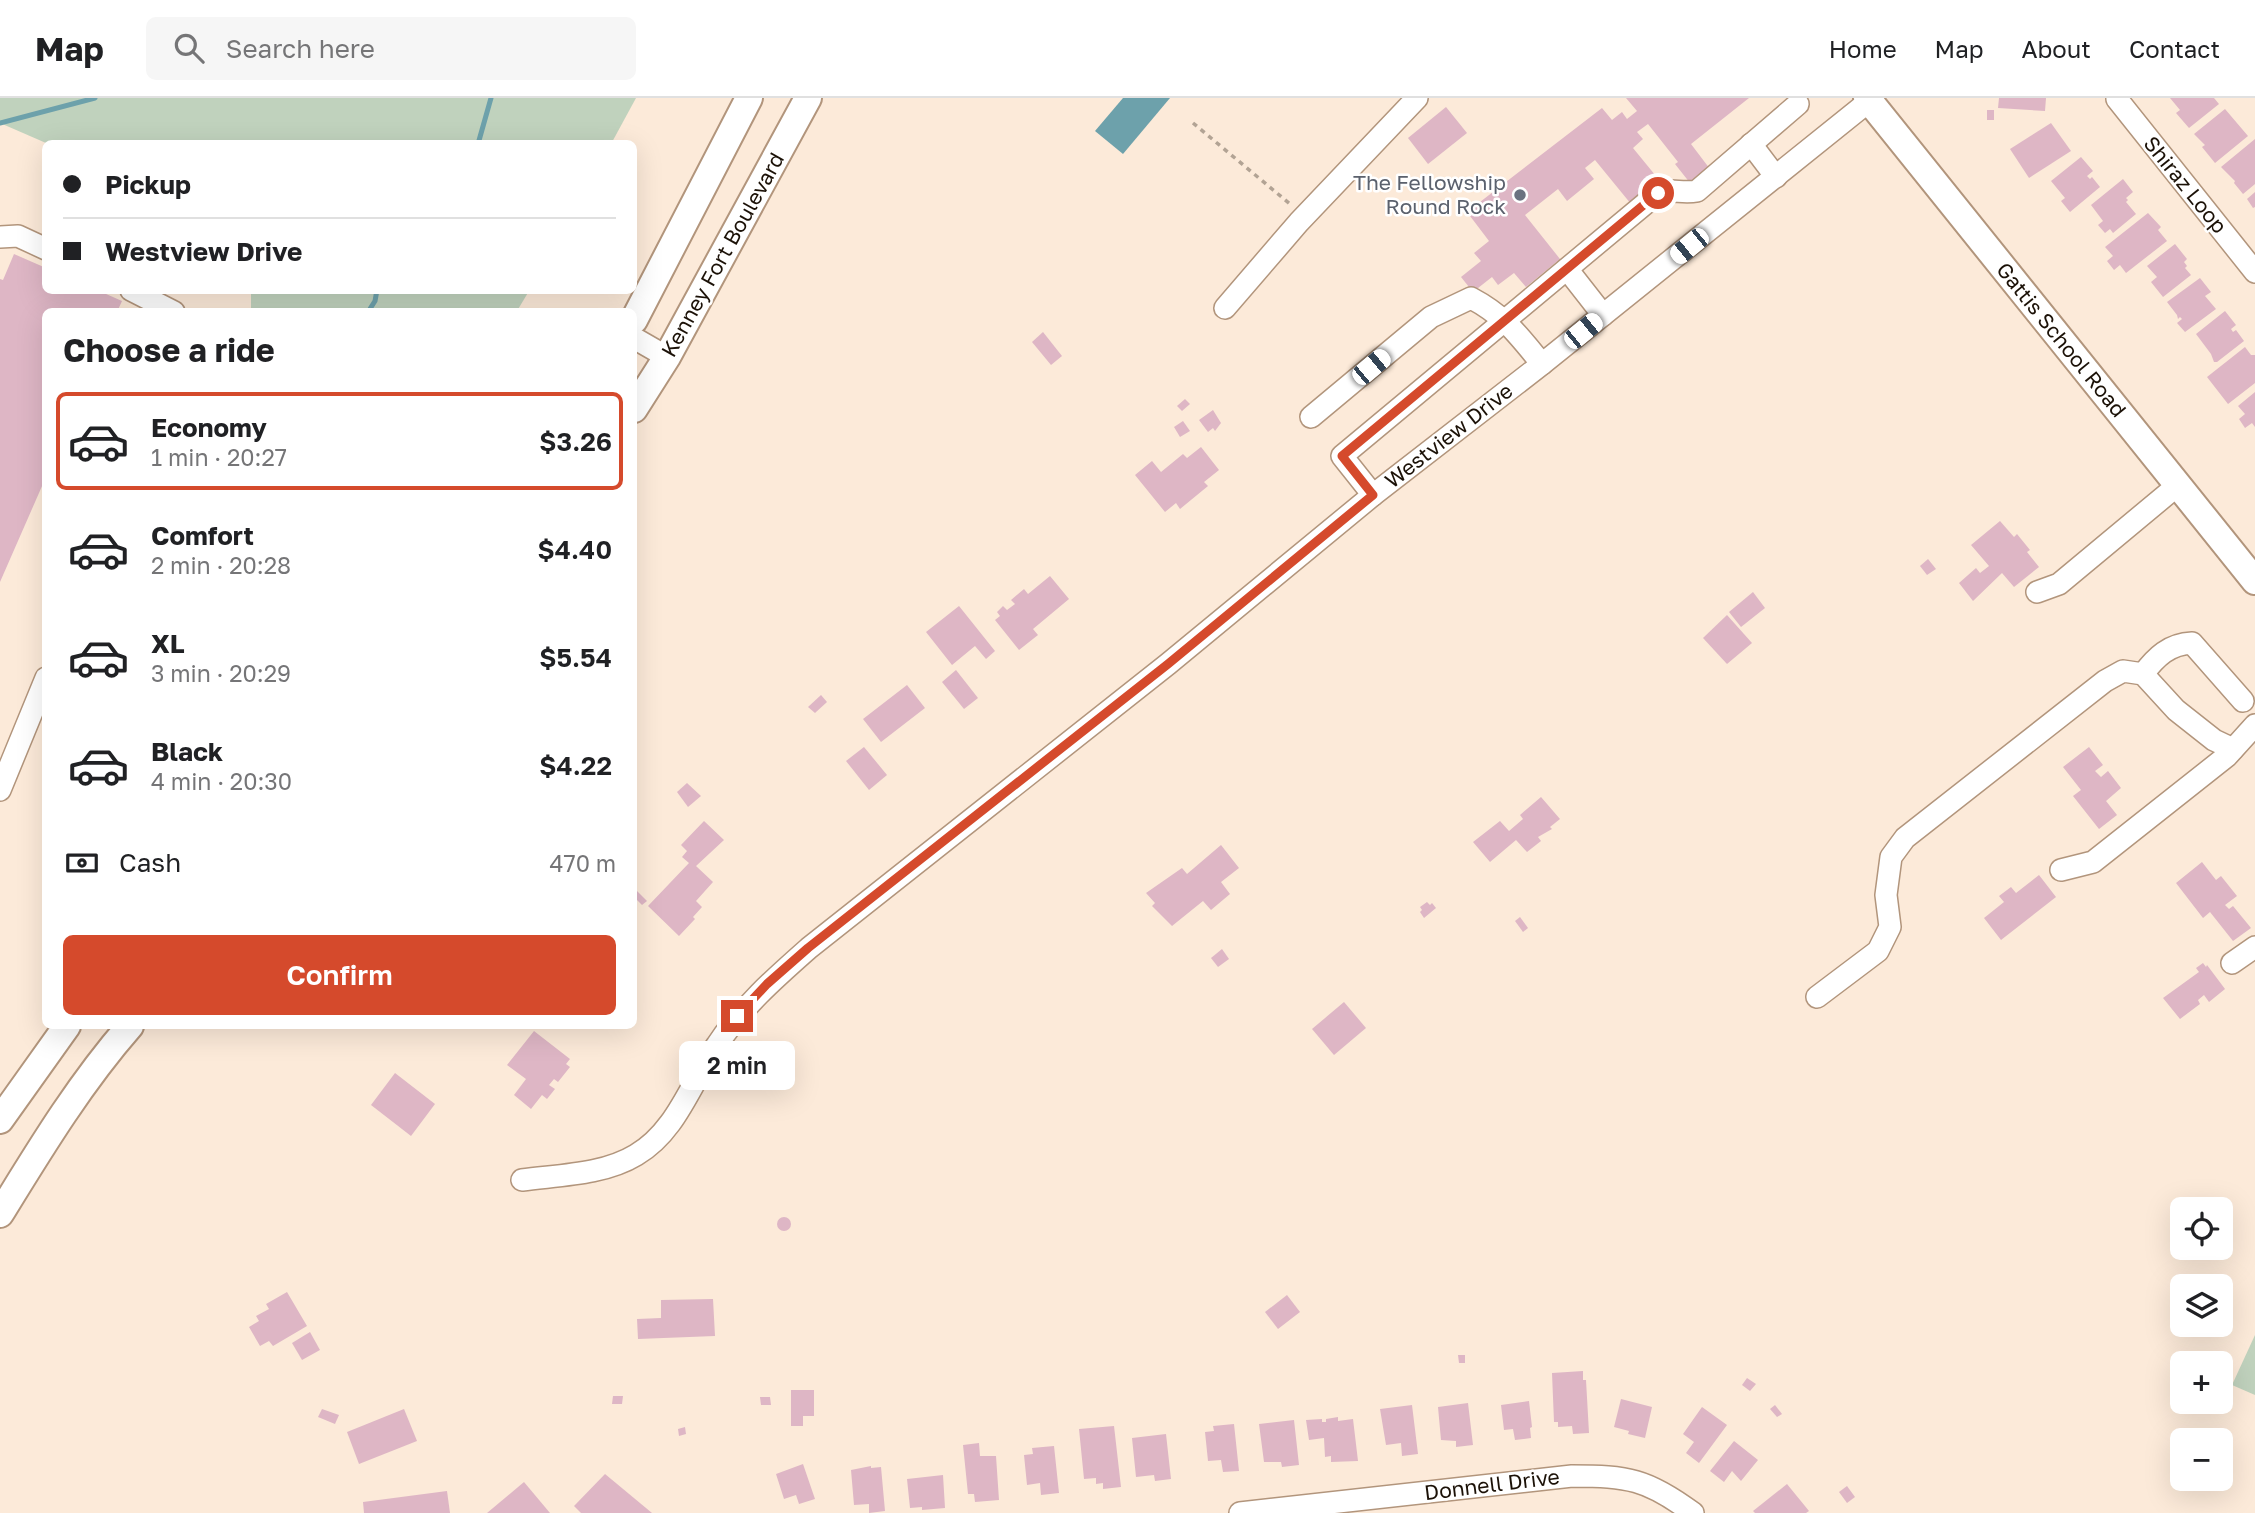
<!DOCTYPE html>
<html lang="en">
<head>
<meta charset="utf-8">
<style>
  body { margin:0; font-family:"Golos Text",sans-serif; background:#f6f6f6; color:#202124; height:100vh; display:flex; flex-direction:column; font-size:26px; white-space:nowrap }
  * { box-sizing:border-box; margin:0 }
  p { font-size:23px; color:#757577 }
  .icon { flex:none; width:38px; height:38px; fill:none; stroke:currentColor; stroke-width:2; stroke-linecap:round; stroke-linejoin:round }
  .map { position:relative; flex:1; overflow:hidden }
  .panel { position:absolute; left:42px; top:210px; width:595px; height:721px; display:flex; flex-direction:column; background:#fff; border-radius:10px; box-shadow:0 7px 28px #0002 }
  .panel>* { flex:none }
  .top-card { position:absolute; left:42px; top:42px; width:595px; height:154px; border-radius:10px; box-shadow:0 7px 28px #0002; display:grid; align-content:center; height:154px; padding:0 21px; background:#fff }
  .tools { position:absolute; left:2170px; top:1099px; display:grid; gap:14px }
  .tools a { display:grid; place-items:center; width:63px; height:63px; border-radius:10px; background:#fff; box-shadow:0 7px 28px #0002; font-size:35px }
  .end { position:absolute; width:32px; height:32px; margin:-16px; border:9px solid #d54a2c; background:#fff; box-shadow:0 0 0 4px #fff }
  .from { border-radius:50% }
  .bubble { position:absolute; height:49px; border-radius:10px; background:#fff; box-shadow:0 7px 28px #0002; font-size:23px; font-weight:600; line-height:49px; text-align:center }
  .car { position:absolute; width:21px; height:42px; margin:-21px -10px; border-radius:9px; box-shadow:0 0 5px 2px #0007; background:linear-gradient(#fff 24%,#345 0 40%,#fff 0 76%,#345 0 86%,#fff 0) }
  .top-card b { display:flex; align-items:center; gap:24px; height:66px; font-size:26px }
  .top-card b+b { border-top:2px solid #e0e0e0 }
  .top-card i { width:18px; height:18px; background:#202124 }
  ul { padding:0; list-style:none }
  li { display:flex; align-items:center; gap:21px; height:98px; margin:0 14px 10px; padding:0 7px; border:4px solid transparent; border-radius:10px }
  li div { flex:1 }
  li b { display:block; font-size:26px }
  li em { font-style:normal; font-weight:600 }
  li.selected { border-color:#d54a2c }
  li>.icon { width:63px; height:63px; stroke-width:1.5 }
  h2 { padding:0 21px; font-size:32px; line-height:84px }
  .pay { display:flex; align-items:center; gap:18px; height:77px; padding:0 21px; font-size:26px }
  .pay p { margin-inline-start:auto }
  .action { display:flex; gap:14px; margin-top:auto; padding:14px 21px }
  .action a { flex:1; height:80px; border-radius:10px; background:#d54a2c; color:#fff; font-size:28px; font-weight:600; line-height:80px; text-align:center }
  header { display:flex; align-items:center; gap:42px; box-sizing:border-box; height:98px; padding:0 35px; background:#fff; border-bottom:2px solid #e0e0e0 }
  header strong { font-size:33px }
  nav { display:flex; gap:38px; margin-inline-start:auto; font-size:24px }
  .search { width:490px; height:63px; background:#f6f6f6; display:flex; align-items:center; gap:18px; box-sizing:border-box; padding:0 24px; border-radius:10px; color:#757577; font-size:26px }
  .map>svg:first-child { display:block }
  .green { fill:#c0d2bd }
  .water { fill:#6da1ab }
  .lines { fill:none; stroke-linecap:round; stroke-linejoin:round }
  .stream { stroke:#6da1ab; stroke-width:5 }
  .building { fill:#deb6c5 }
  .minor-casing { stroke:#b2957c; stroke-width:24 }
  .major-casing { stroke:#b2957c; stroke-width:30 }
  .path { stroke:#b2a394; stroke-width:3.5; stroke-dasharray:5 5; stroke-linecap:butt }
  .minor { stroke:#fff; stroke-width:21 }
  .major { stroke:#fff; stroke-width:26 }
  .route { stroke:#d54a2c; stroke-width:9 }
  .worship-dot { fill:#6b7280; stroke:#fff; stroke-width:2.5 }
  .labels { text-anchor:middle; stroke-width:5; stroke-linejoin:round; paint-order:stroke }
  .worship-label { font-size:21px; fill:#5b616d; stroke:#fff; text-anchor:end }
  .street-label { font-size:21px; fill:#1b1107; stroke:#fff }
</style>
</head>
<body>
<header>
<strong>Map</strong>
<div class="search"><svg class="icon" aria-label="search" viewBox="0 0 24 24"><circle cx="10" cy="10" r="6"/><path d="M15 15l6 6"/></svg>Search here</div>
<nav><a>Home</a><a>Map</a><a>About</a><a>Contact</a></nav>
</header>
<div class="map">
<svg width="2255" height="1415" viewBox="0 0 2255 1415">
  <rect width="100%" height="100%" fill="#fcead9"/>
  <!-- green -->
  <g class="green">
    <polygon points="0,0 636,0 611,46 46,45 0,25"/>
    <polygon points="255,192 529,192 529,193 517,213 251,213 251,196"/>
    <polygon points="2255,1237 2255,1297 2232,1287"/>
  </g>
  <!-- water -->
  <polygon class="water" points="1123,0 1170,0 1123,56 1095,33"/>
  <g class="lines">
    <!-- stream -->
    <g class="stream">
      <polyline points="0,25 95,0"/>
      <polyline points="478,46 491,0"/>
      <polyline points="368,214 375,203 377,192"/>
    </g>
  </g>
  <!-- building -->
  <g class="building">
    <polygon points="1626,0 1749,0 1691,46 1713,75 1694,90 1675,66 1678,64 1648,26 1637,34 1643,41 1633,50 1660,83 1631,106 1595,62 1585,70 1594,81 1567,103 1558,91 1525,117 1560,161 1526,189 1514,175 1498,187 1492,179 1473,194 1461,179 1481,163 1474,155 1489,143 1467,114 1602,10 1612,22 1622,14 1627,21 1637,13"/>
    <polygon points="1999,0 2046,0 2045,13 1998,10"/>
    <polygon points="2170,0 2214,0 2219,6 2189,30 2176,15 2180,12"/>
    <polygon points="1446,9 1467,35 1428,66 1408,40"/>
    <polygon points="2225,11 2248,38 2215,65 2202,49 2205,47 2194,36"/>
    <rect x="1987" y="12" width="7" height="10"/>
    <polygon points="2051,25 2071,53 2029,80 2010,51"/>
    <polygon points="2255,41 2255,86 2243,96 2234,85 2235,83 2221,69"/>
    <polygon points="2081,59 2093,73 2087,78 2090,81 2092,79 2100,89 2070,114 2061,103 2065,100 2051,83"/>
    <polygon points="2123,81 2133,94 2126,100 2128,102 2126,104 2136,116 2113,135 2110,131 2105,135 2098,127 2103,123 2091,107"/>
    <polygon points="2255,94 2255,109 2253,110 2247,101"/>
    <polygon points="2148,115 2161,129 2158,132 2167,143 2126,175 2120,167 2114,172 2107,163 2113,158 2105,149"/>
    <polygon points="2175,146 2187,161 2184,164 2187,168 2185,170 2191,177 2163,199 2151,184 2157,179 2147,168"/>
    <polygon points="14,156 46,170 46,192 97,192 122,203 117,214 46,214 46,379 0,484 0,181 3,182"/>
    <polygon points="2200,180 2211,194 2205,198 2216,211 2185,234 2177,225 2182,221 2180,219 2178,221 2177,217 2167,204"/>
    <polygon points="2225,213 2236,227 2231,231 2233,234 2236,232 2244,243 2217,264 2214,264 2211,256 2196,236"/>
    <polygon points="1043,234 1062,258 1051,267 1032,244"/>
    <polygon points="2245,249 2251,257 2255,257 2255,285 2228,306 2207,279"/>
    <polygon points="2255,294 2255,329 2252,325 2245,330 2239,321 2245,316 2238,308"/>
    <polygon points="1185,301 1190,306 1182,313 1177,308"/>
    <polygon points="1213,312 1221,325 1215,333 1213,330 1208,334 1199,322"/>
    <polygon points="1183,323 1190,333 1180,339 1174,329"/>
    <polygon points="1201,349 1219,372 1204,384 1208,388 1180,411 1176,405 1165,414 1135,377 1152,363 1161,374 1183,356 1187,360"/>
    <polygon points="2000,423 2014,439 2017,436 2030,452 2027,454 2039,469 2014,489 2002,475 1973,503 1959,485 1976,470 1980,475 1989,468 1971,447"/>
    <polygon points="1928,461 1936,471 1927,477 1920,468"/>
    <polygon points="1050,478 1069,501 1033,531 1038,537 1019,552 995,522 1000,518 997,514 1003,508 1007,512 1015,506 1011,502 1024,491 1028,496"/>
    <polygon points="1753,494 1765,510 1741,529 1729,514"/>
    <polygon points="959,508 995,553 986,561 975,548 952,567 926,534"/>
    <polygon points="1727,517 1752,545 1727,566 1703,540"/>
    <polygon points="956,572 978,600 964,611 942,584"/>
    <polygon points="907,587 925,610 881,644 863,621"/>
    <polygon points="821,597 827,604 815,615 808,609"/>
    <polygon points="864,649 887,677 869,692 846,663"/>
    <polygon points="2089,649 2103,667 2095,673 2101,679 2108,673 2121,690 2106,703 2117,717 2099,731 2073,698 2081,692 2063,669"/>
    <polygon points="687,685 701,698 688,709 677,694"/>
    <polygon points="1541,699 1560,721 1550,729 1552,731 1538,739 1541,743 1527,754 1516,742 1490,764 1473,744 1500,723 1509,733 1523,721 1520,717"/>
    <polygon points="704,723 724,742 696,768 713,784 696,803 702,809 693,819 695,821 679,838 648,808 689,765 682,759 687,753 681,747"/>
    <polygon points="1221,747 1239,770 1221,784 1230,796 1211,812 1203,803 1172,828 1152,808 1155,805 1146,795 1182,770 1187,776"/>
    <polygon points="2202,764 2216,782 2221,778 2237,798 2225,807 2229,811 2233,808 2251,830 2233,843 2210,814 2203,820 2176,785"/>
    <polygon points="2039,777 2056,799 2001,842 1984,820 2004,804 1999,798 2011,789 2016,795"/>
    <polygon points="637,793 647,803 642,807 634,799"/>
    <polygon points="1427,804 1430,807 1432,805 1436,810 1424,820 1420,814 1422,812 1420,809"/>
    <polygon points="1520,819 1528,830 1523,834 1515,823"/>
    <polygon points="1222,851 1229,861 1218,869 1211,860"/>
    <polygon points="2203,865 2206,869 2207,867 2225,891 2209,904 2204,897 2198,902 2200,906 2180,921 2163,900 2199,874 2196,870"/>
    <polygon points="1344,904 1366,930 1334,957 1312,931"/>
    <polygon points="534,933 570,961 566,966 570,969 558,984 554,981 549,987 555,991 547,1001 542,997 531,1011 514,997 526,981 507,967"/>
    <polygon points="395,975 435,1006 411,1038 371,1007"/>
    <circle cx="784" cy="1126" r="7"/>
    <polygon points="287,1194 307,1228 273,1248 269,1243 260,1248 249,1229 259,1223 256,1218 269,1211 266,1206"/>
    <polygon points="1287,1197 1300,1214 1278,1231 1265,1214"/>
    <polygon points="713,1201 715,1238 638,1241 637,1221 661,1220 661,1202"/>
    <polygon points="310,1234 320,1252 302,1262 292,1245"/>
    <polygon points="1458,1257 1465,1257 1465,1265 1459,1265"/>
    <polygon points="1583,1273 1583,1282 1586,1282 1589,1335 1573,1336 1572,1328 1558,1329 1558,1324 1554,1324 1552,1275"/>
    <polygon points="1747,1280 1756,1286 1750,1293 1742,1287"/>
    <polygon points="791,1292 814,1292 814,1318 803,1318 803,1328 791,1328"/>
    <polygon points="613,1298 623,1298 622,1306 612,1306"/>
    <polygon points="760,1299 770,1299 771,1307 761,1307"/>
    <polygon points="1621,1301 1652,1309 1645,1340 1628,1336 1629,1333 1614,1329"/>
    <polygon points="1529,1303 1532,1329 1530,1330 1531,1340 1515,1342 1513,1331 1504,1332 1501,1307"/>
    <polygon points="1468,1305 1473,1347 1456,1349 1456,1343 1441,1342 1438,1309"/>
    <polygon points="1412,1307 1418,1356 1402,1358 1401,1345 1386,1347 1380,1311"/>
    <polygon points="1775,1307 1782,1316 1777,1319 1770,1311"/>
    <polygon points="1702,1309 1727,1327 1699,1365 1686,1355 1694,1344 1683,1336"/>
    <polygon points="322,1311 339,1317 335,1326 318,1319"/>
    <polygon points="404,1311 417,1343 359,1366 347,1334"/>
    <polygon points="1338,1319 1338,1323 1353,1321 1358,1363 1331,1364 1331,1358 1325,1359 1324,1340 1309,1342 1306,1322 1322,1321 1322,1324 1326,1324 1326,1321"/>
    <polygon points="1294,1322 1299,1367 1282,1369 1281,1364 1264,1364 1259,1326"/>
    <polygon points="1234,1326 1239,1373 1223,1374 1221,1362 1208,1363 1205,1334 1214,1333 1213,1328"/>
    <polygon points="1114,1328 1121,1389 1103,1391 1103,1385 1096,1386 1096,1380 1084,1381 1079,1331"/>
    <polygon points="685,1329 686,1336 679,1338 678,1331"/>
    <polygon points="1166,1336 1171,1381 1155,1383 1154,1377 1136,1379 1132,1340"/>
    <polygon points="1734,1343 1758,1362 1741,1383 1732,1373 1724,1384 1710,1373"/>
    <polygon points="979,1345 980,1358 996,1358 999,1402 975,1404 974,1396 968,1396 963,1347"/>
    <polygon points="1054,1348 1059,1395 1041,1397 1040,1385 1027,1387 1024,1357 1033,1356 1032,1350"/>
    <polygon points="803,1366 815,1401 799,1406 796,1397 784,1401 776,1376"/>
    <polygon points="871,1368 871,1370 881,1369 885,1413 869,1415 869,1406 854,1407 851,1372"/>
    <polygon points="605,1376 652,1415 581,1415 574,1408"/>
    <polygon points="943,1377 945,1410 922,1412 922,1409 910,1410 907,1381"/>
    <polygon points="524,1384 550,1415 487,1415"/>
    <polygon points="1787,1386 1809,1413 1806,1415 1755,1415 1753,1413"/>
    <polygon points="1847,1388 1855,1399 1847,1405 1839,1394"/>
    <polygon points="447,1393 450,1415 364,1415 363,1404"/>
  </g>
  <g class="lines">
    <!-- minor casing -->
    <g class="minor-casing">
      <g id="minor">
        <polyline points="2119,0 2117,1 2255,174"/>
        <polyline points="1751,46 1776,79"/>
        <polyline points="0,139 18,138 46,151"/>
        <polyline points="1567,171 1603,217"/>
        <polyline points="131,192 174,214"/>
        <polyline points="1225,210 1299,124 1417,0"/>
        <polyline points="634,240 667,259"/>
        <path d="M1311 319 1431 219 1471 200C1505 218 1518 237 1542 266"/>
        <path d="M1373 397 1342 358 1658 95C1672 90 1681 96 1697 93L1798 6"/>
        <polyline points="2037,494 2059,486 2178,387"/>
        <path d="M2143 576C2156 559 2169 546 2192 545L2243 603"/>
        <polyline points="0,692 46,580"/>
        <polyline points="2061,772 2093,764 2227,658 2255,627"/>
        <polyline points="2232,865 2255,849"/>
        <polyline points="1817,899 1878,853 1890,829 1886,797 1891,759 1905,740 2105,583 2123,573 2143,576 2176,612 2214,642 2233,651"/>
        <path d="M522 1082C559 1077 603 1077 636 1057 677 1033 691 984 717 947 742 909 775 880 809 850L1168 566 1373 397 1542 266 1873 0"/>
        <path d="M1240 1415 1572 1378C1628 1378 1647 1381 1693 1415"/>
      </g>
    </g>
    <!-- major casing -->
    <g class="major-casing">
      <g id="major">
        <polyline points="1867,0 2255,483"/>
        <polyline points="634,222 749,0"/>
        <polyline points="634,311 667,259 808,0"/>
        <polyline points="0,1022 67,928"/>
        <path d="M0 1116C40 1051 80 985 130 928"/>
      </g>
    </g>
    <!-- path -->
    <polyline class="path" points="1193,25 1290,106"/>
    <!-- minor -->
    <use href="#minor" class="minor"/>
    <!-- major -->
    <use href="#major" class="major"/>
  </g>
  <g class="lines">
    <!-- route -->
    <polyline class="route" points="737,918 767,886 808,850 1168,566 1373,397 1342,358 1658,95"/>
  </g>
  <!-- markers -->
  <circle class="worship-dot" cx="1520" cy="97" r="7"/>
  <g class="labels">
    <!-- worship labels -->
    <g class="worship-label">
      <text x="1506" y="92">The Fellowship<tspan x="1506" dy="24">Round Rock</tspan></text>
    </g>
    <!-- street labels -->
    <g class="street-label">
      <text transform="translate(2185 87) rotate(51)" y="7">Shiraz Loop</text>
      <text transform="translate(723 157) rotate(-61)" y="7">Kenney Fort Boulevard</text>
      <text transform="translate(2061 242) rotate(51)" y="7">Gattis School Road</text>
      <text transform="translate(1449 338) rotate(-38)" y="7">Westview Drive</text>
      <text transform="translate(1492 1387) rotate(-7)" y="7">Donnell Drive</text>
    </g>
  </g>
</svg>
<div class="tools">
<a><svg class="icon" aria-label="locate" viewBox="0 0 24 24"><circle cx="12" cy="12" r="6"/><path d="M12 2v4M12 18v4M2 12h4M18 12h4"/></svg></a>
<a><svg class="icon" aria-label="layers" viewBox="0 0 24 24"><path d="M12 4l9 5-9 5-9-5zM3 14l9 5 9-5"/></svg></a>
<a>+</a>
<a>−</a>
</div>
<i class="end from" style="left:1658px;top:95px"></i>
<i class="end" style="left:737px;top:918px"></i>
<div class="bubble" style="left:679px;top:943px;width:116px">2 min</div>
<i class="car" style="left:1689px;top:148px;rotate:231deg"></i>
<i class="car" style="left:1583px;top:233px;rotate:51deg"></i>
<i class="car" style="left:1371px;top:269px;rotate:50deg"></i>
<div class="top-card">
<b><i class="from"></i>Pickup</b>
<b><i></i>Westview Drive</b>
</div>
<section class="panel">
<h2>Choose a ride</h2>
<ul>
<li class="selected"><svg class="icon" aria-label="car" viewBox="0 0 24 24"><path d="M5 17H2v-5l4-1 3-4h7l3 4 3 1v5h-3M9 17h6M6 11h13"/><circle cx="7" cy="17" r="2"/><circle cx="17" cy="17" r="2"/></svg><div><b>Economy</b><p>1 min · 20:27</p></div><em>$3.26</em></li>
<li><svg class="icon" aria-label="car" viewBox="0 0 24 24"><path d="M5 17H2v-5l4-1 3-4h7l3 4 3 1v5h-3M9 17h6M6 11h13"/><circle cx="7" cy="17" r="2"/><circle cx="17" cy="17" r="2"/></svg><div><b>Comfort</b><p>2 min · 20:28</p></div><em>$4.40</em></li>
<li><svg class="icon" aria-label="car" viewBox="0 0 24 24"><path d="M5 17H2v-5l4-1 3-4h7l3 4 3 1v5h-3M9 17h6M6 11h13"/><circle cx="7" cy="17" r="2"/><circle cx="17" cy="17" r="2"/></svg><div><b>XL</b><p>3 min · 20:29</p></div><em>$5.54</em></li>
<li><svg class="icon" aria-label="car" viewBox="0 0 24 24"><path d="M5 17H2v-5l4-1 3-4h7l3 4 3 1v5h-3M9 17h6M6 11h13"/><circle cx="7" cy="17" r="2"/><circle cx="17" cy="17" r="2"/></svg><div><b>Black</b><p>4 min · 20:30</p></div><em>$4.22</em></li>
</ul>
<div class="pay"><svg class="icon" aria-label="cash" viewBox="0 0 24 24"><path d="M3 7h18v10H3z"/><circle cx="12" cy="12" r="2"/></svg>Cash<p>470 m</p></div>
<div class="action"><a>Confirm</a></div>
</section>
</div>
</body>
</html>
